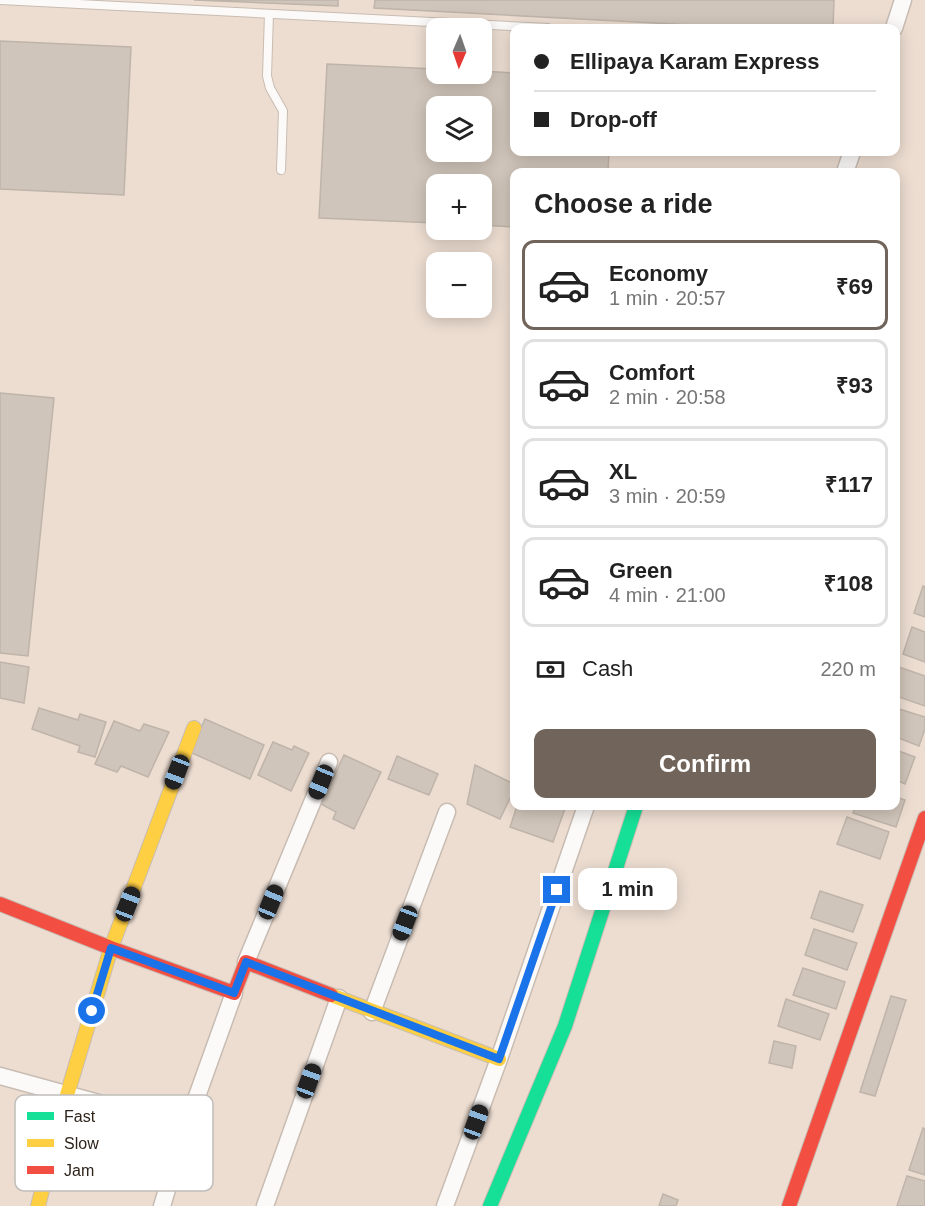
<!DOCTYPE html>
<html lang="en">
<head>
<meta charset="utf-8">
<style>
  body { margin:0; font-family:Helvetica,sans-serif; background:#f6f6f6; color:#222; height:100vh; display:flex; flex-direction:column; font-size:22px; white-space:nowrap }
  * { box-sizing:border-box; margin:0 }
  p { font-size:20px; color:#767676 }
  .icon { flex:none; width:33px; height:33px; fill:none; stroke:currentColor; stroke-width:2; stroke-linecap:round; stroke-linejoin:round }
  .map { position:relative; flex:1; overflow:hidden }
  .side { position:absolute; left:510px; top:168px; width:390px; height:642px; display:flex; flex-direction:column; background:#fff; border-radius:12px; box-shadow:0 3px 15px #0003 }
  .side>* { flex:none }
  .hud { position:absolute; left:510px; top:24px; width:390px; height:132px; border-radius:12px; box-shadow:0 3px 15px #0003; display:grid; align-content:center; height:132px; padding:0 24px; background:#fff }
  .needle { width:39px; rotate:182deg }
  .buttons { position:absolute; left:426px; top:18px; display:grid; gap:12px }
  .buttons a { display:grid; place-items:center; width:66px; height:66px; border-radius:12px; background:#fff; box-shadow:0 3px 15px #0003; font-size:30px }
  .end { position:absolute; width:27px; height:27px; margin:-14px; border:8px solid #1a73e8; background:#fff; box-shadow:0 0 0 3px #fff }
  .from { border-radius:50% }
  .bubble { position:absolute; height:42px; border-radius:12px; background:#fff; box-shadow:0 3px 15px #0003; font-size:20px; font-weight:700; line-height:42px; text-align:center }
  .car { position:absolute; width:18px; height:36px; margin:-18px -9px; border-radius:8px; box-shadow:0 0 4px 2px #0007; background:linear-gradient(#222 24%,#8ab4d8 0 40%,#222 0 76%,#8ab4d8 0 86%,#222 0) }
  .hud b { display:flex; align-items:center; gap:21px; height:57px; font-size:22px }
  .hud b+b { border-top:2px solid #e0e0e0 }
  .hud i { width:15px; height:15px; background:#222 }
  ul { padding:0; list-style:none }
  li { display:flex; align-items:center; gap:18px; height:90px; margin:0 12px 9px; padding:0 12px; border:3px solid #e0e0e0; border-radius:12px }
  li div { flex:1 }
  li b { display:block; font-size:22px }
  li em { font-style:normal; font-weight:700 }
  li.active { border-color:#71655b }
  li>.icon { width:54px; height:54px; stroke-width:1.5 }
  h2 { padding:0 24px; font-size:27px; line-height:72px }
  .pay { display:flex; align-items:center; gap:15px; height:66px; padding:0 24px; font-size:22px }
  .pay p { margin-inline-start:auto }
  .action { display:flex; gap:12px; margin-top:auto; padding:12px 24px }
  .action a { flex:1; height:69px; border-radius:12px; background:#71655b; color:#fff; font-size:24px; font-weight:700; line-height:69px; text-align:center }
  .map>svg:first-child { display:block }
  .building { fill:#d0c5ba; stroke:#bfb4a9; stroke-width:1.5; fill-rule:evenodd }
  .lines { fill:none; stroke-linecap:round; stroke-linejoin:round }
  .lane-casing { stroke:#c8bcb2; stroke-width:10 }
  .street-casing { stroke:#c8bcb2; stroke-width:19 }
  .fast-casing { stroke:#c8bcb2; stroke-width:16 }
  .slow-casing { stroke:#c8bcb2; stroke-width:16 }
  .jam-casing { stroke:#c8bcb2; stroke-width:16 }
  .lane { stroke:#fcfaf8; stroke-width:8 }
  .street { stroke:#fcfaf8; stroke-width:16 }
  .fast { stroke:#16e098; stroke-width:14 }
  .slow { stroke:#ffcf43; stroke-width:14 }
  .jam { stroke:#f24e42; stroke-width:14 }
  .route { stroke:#1a73e8; stroke-width:8 }
  .key { fill:#fff; stroke:#c0bdbb; stroke-width:1.5 }
  .key-label { font-size:16px; fill:#2e241b }
</style>
</head>
<body>
<div class="map">
<svg width="925" height="1206" viewBox="0 0 925 1206">
  <rect width="100%" height="100%" fill="#edddd1"/>
  <!-- building -->
  <g class="building">
    <polygon points="194,0 338,0 338,6"/>
    <polygon points="375,0 834,0 833,28 749,28 374,8"/>
    <polygon points="0,41 131,47 124,195 0,189"/>
    <path d="M327 64 436 69V74H482V71L514 73V152H609L608 172H514V227L482 225V184H436V223L319 218ZM436 106H482V152H436Z"/>
    <polygon points="0,393 54,398 28,656 0,653"/>
    <polygon points="923,586 925,587 925,617 914,613"/>
    <polygon points="912,627 925,632 925,662 903,654"/>
    <polygon points="0,662 29,667 24,703 0,698"/>
    <polygon points="896,666 925,676 925,706 896,696"/>
    <polygon points="39,708 78,720 80,714 106,722 95,757 78,752 80,746 32,729"/>
    <polygon points="896,708 925,717 925,729 919,746 896,737"/>
    <polygon points="205,719 264,745 250,779 190,752"/>
    <polygon points="114,721 140,731 144,724 169,732 148,777 121,766 117,772 95,764"/>
    <polygon points="273,742 292,750 294,746 309,753 291,791 258,775"/>
    <polygon points="896,750 915,757 905,784 896,780"/>
    <polygon points="344,755 381,772 354,829 333,819 336,812 321,804"/>
    <polygon points="397,756 438,774 429,795 388,779"/>
    <polygon points="475,765 514,784 514,790 500,819 467,804"/>
    <polygon points="896,797 905,800 896,827 853,813 856,806 896,806"/>
    <polygon points="517,806 566,806 553,842 510,827"/>
    <polygon points="847,817 889,832 880,859 837,844"/>
    <polygon points="820,891 863,905 853,932 811,918"/>
    <polygon points="814,929 857,943 847,970 805,955"/>
    <polygon points="803,968 845,982 836,1009 793,995"/>
    <polygon points="891,996 906,1000 875,1096 860,1092"/>
    <polygon points="786,999 829,1014 820,1040 778,1026"/>
    <polygon points="774,1041 796,1046 792,1068 769,1063"/>
    <polygon points="923,1128 925,1129 925,1175 909,1170"/>
    <polygon points="907,1176 925,1181 925,1206 897,1206"/>
    <polygon points="663,1194 678,1200 676,1206 659,1206"/>
  </g>
  <g class="lines">
    <!-- lane casing -->
    <g class="lane-casing">
      <g id="lane">
        <polyline points="0,0 548,28"/>
        <polyline points="269,14 267,76 270,88 283,111 281,170"/>
      </g>
    </g>
    <!-- street casing -->
    <g class="street-casing">
      <g id="street">
        <polyline points="894,28 903,0"/>
        <polyline points="845,172 852,152"/>
        <polyline points="246,962 329,762"/>
        <polyline points="372,1012 447,812"/>
        <polyline points="0,1076 186,1127"/>
        <polyline points="162,1206 186,1127 234,993"/>
        <polyline points="265,1206 339,998"/>
        <polyline points="445,1206 499,1059 586,806"/>
      </g>
    </g>
    <!-- fast casing -->
    <g class="fast-casing">
      <polyline id="fast" points="490,1206 565,1026 636,806"/>
    </g>
    <!-- slow casing -->
    <g class="slow-casing">
      <g id="slow">
        <polyline points="331,995 499,1059"/>
        <polyline points="38,1206 67,1095 111,948 194,728"/>
      </g>
    </g>
    <!-- jam casing -->
    <g class="jam-casing">
      <g id="jam">
        <polyline points="0,904 111,948 234,993 246,962 331,995"/>
        <polyline points="789,1206 925,818"/>
      </g>
    </g>
    <!-- lane -->
    <use href="#lane" class="lane"/>
    <!-- street -->
    <use href="#street" class="street"/>
    <!-- fast -->
    <use href="#fast" class="fast"/>
    <!-- slow -->
    <use href="#slow" class="slow"/>
    <!-- jam -->
    <use href="#jam" class="jam"/>
  </g>
  <g class="lines">
    <!-- route -->
    <polyline class="route" points="92,1011 111,948 234,993 246,962 499,1059 557,890"/>
  </g>
  <!-- legend -->
  <rect x="15" y="1095" width="198" height="96" rx="9" class="key"/>
  <rect x="27" y="1112" width="27" height="8" fill="#16e098"/>
  <rect x="27" y="1139" width="27" height="8" fill="#ffcf43"/>
  <rect x="27" y="1166" width="27" height="8" fill="#f24e42"/>
  <g class="key-label">
    <text x="64" y="1122">Fast</text>
    <text x="64" y="1149">Slow</text>
    <text x="64" y="1176">Jam</text>
  </g>
</svg>
<div class="buttons">
<a><svg class="needle" viewBox="-14 -14 28 28"><path d="M0-13l5 13h-10z" fill="#e53935"/><path d="M0 13l5-13h-10z" fill="#767676"/></svg></a>
<a><svg class="icon" aria-label="layers" viewBox="0 0 24 24"><path d="M12 4l9 5-9 5-9-5zM3 14l9 5 9-5"/></svg></a>
<a>+</a>
<a>−</a>
</div>
<i class="end from" style="left:92px;top:1011px"></i>
<i class="end" style="left:557px;top:890px"></i>
<div class="bubble" style="left:578px;top:868px;width:99px">1 min</div>
<i class="car" style="left:177px;top:772px;rotate:201deg"></i>
<i class="car" style="left:321px;top:782px;rotate:202deg"></i>
<i class="car" style="left:271px;top:902px;rotate:22deg"></i>
<i class="car" style="left:128px;top:904px;rotate:21deg"></i>
<i class="car" style="left:405px;top:923px;rotate:201deg"></i>
<i class="car" style="left:309px;top:1081px;rotate:20deg"></i>
<i class="car" style="left:476px;top:1122px;rotate:20deg"></i>
<div class="hud">
<b><i class="from"></i>Ellipaya Karam Express</b>
<b><i></i>Drop-off</b>
</div>
<section class="side">
<h2>Choose a ride</h2>
<ul>
<li class="active"><svg class="icon" aria-label="car" viewBox="0 0 24 24"><path d="M5 17H2v-5l4-1 3-4h7l3 4 3 1v5h-3M9 17h6M6 11h13"/><circle cx="7" cy="17" r="2"/><circle cx="17" cy="17" r="2"/></svg><div><b>Economy</b><p>1 min · 20:57</p></div><em>₹69</em></li>
<li><svg class="icon" aria-label="car" viewBox="0 0 24 24"><path d="M5 17H2v-5l4-1 3-4h7l3 4 3 1v5h-3M9 17h6M6 11h13"/><circle cx="7" cy="17" r="2"/><circle cx="17" cy="17" r="2"/></svg><div><b>Comfort</b><p>2 min · 20:58</p></div><em>₹93</em></li>
<li><svg class="icon" aria-label="car" viewBox="0 0 24 24"><path d="M5 17H2v-5l4-1 3-4h7l3 4 3 1v5h-3M9 17h6M6 11h13"/><circle cx="7" cy="17" r="2"/><circle cx="17" cy="17" r="2"/></svg><div><b>XL</b><p>3 min · 20:59</p></div><em>₹117</em></li>
<li><svg class="icon" aria-label="car" viewBox="0 0 24 24"><path d="M5 17H2v-5l4-1 3-4h7l3 4 3 1v5h-3M9 17h6M6 11h13"/><circle cx="7" cy="17" r="2"/><circle cx="17" cy="17" r="2"/></svg><div><b>Green</b><p>4 min · 21:00</p></div><em>₹108</em></li>
</ul>
<div class="pay"><svg class="icon" aria-label="cash" viewBox="0 0 24 24"><path d="M3 7h18v10H3z"/><circle cx="12" cy="12" r="2"/></svg>Cash<p>220 m</p></div>
<div class="action"><a>Confirm</a></div>
</section>
</div>
</body>
</html>
